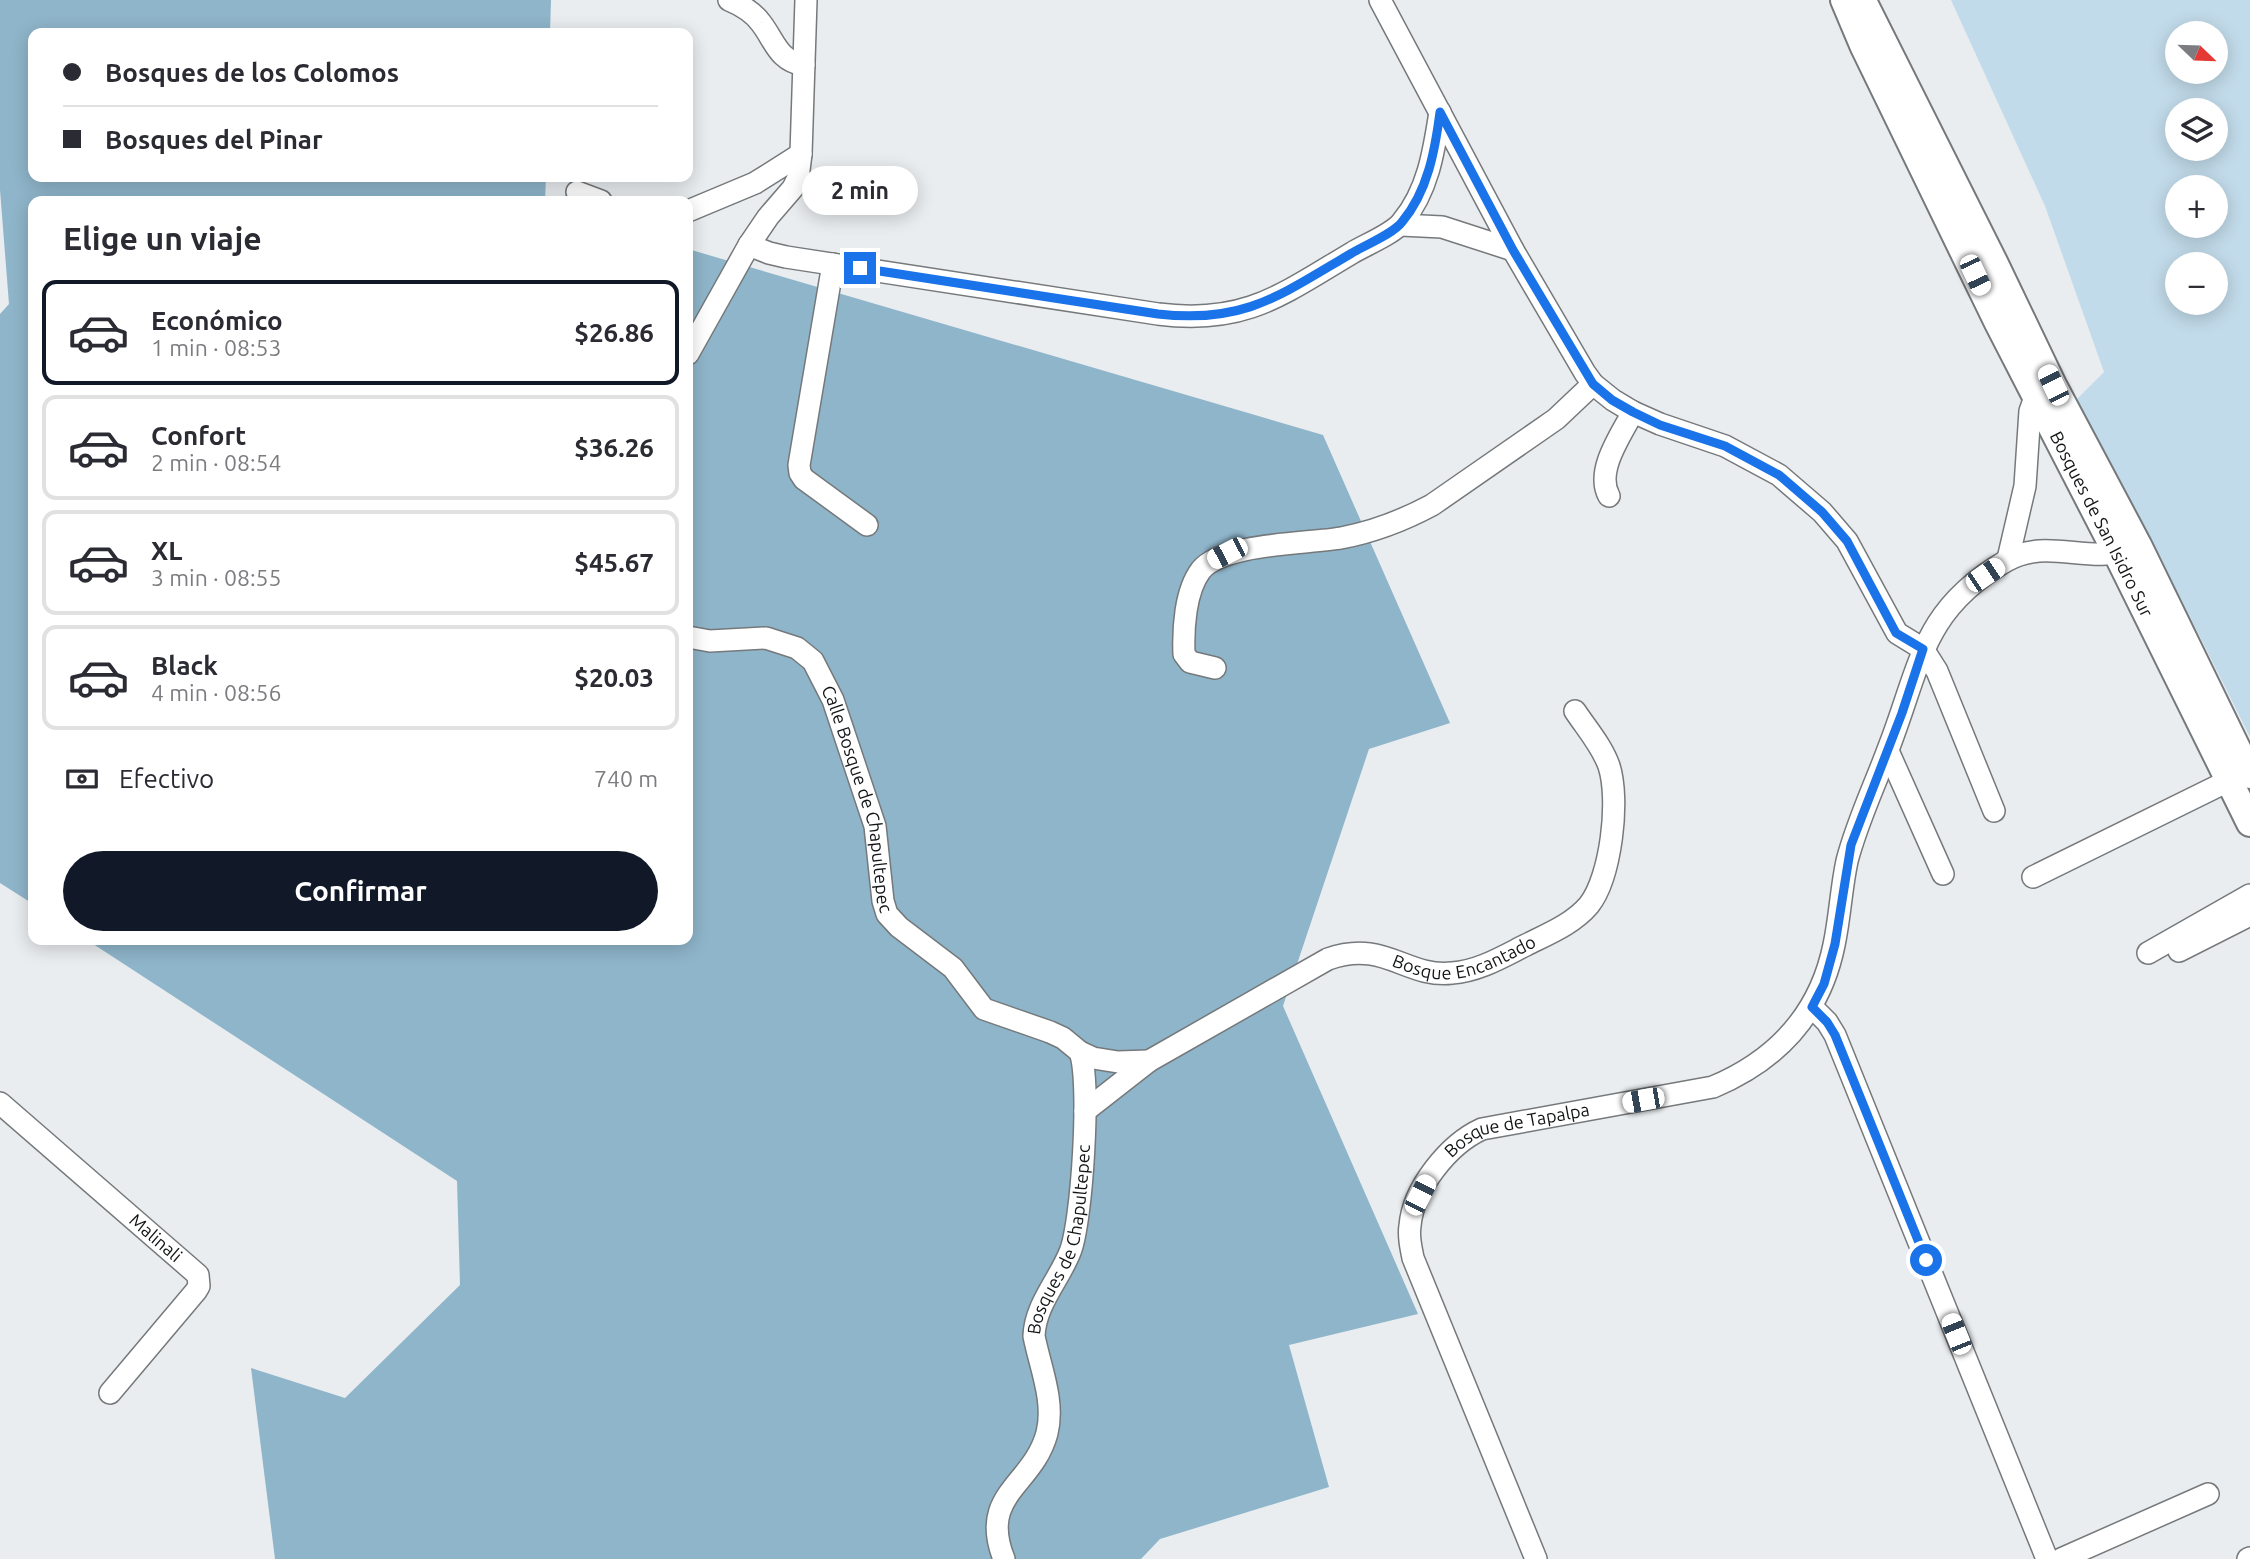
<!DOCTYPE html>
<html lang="es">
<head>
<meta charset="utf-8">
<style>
  body { margin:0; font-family:Ubuntu,sans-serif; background:#f7f7f7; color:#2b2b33; height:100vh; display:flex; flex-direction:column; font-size:26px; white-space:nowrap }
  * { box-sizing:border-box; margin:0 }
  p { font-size:23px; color:#7c7c81 }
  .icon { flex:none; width:38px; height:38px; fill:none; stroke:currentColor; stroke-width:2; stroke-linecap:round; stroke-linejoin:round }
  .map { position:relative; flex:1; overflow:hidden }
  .details { position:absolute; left:28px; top:196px; width:665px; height:749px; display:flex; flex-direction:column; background:#fff; border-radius:14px; box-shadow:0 4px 18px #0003 }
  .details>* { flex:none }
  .top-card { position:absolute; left:28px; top:28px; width:665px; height:154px; border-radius:14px; box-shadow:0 4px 18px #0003; display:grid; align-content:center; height:154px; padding:0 35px; background:#fff }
  .needle { width:46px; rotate:113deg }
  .tools { position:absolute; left:2165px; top:21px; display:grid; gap:14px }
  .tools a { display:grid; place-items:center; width:63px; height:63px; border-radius:50%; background:#fff; box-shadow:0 4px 18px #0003; font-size:35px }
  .end { position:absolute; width:32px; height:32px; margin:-16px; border:9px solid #1a73e8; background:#fff; box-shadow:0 0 0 4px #fff }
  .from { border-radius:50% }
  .bubble { position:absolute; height:49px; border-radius:24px; background:#fff; box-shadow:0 4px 18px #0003; font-size:23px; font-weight:700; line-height:49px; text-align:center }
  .car { position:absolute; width:21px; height:42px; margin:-21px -10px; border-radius:9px; box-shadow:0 0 5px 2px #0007; background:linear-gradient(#fff 24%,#345 0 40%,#fff 0 76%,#345 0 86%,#fff 0) }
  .top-card b { display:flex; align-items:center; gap:24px; height:66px; font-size:26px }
  .top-card b+b { border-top:2px solid #e1e1e2 }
  .top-card i { width:18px; height:18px; background:#2b2b33 }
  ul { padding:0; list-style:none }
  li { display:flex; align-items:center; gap:21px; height:105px; margin:0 14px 10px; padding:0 21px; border:4px solid #e1e1e2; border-radius:14px }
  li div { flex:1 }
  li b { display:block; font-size:26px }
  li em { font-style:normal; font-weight:700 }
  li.on { border-color:#111827 }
  li>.icon { width:63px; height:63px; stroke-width:1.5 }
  h2 { padding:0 35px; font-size:32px; line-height:84px }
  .pay { display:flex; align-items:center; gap:18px; height:77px; padding:0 35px; font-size:26px }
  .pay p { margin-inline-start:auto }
  .primary-button { display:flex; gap:14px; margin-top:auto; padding:14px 35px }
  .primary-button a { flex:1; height:80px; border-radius:42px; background:#111827; color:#fff; font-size:28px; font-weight:700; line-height:80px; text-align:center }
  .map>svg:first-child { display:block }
  .green { fill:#c2dbea; fill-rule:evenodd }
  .forest { fill:#8fb5ca }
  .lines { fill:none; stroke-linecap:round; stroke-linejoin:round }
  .minor-casing { stroke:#75797b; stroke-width:24 }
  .major-casing { stroke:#75797b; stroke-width:30 }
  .minor { stroke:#fff; stroke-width:21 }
  .major { stroke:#fff; stroke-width:26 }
  .route { stroke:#1a73e8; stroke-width:9 }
  .labels { text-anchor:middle; stroke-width:7; stroke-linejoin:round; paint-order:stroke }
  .street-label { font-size:18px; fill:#121415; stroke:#f6fbfd }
</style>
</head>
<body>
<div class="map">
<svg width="2250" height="1559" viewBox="0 0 2250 1559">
  <rect width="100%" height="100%" fill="#e9edf0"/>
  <!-- green -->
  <path class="green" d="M1951 0H2250V737L2196 629 2073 403 2104 372 2045 206ZM2177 33H2216V72H2177ZM2177 110H2216V149H2177ZM2177 187H2216V226H2177ZM2177 264H2216V303H2177Z"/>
  <!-- forest -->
  <g class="forest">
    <polygon points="0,0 551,0 550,33 33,33 33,177 546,177 545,201 33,201 33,904 0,883 0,314 9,304 0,190"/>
    <polygon points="688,249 1323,435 1450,723 1369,749 1283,1006 1418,1314 1289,1345 1329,1487 1160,1539 1141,1559 275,1559 251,1368 345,1398 460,1285 457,1181 87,940 688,940"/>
  </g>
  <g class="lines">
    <!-- minor casing -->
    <g class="minor-casing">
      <g id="minor">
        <path d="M729 0C741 5 753 12 761 23 775 41 778 61 804 65"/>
        <polyline points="1380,0 1513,250 1585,373 1593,384 1613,400 1633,412 1660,424 1725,446 1779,475 1822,512 1847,541 1897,633 1923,649 1937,671 1994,811"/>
        <polyline points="577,192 601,201"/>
        <polyline points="688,211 755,183 801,154"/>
        <polyline points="1401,225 1442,227 1513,250"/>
        <path d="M749 245 769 253 786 257 1158 314C1245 325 1281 295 1352 253 1365 245 1393 234 1402 222 1428 191 1434 151 1440 112"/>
        <polyline points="833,264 799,465 800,473 804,479 867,525"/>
        <polyline points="688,354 749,245 768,217 793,188 798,178 801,154 806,0"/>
        <path d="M1609 496C1595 471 1621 435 1633 412"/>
        <polyline points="2008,559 2025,486 2030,411 2034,400 2044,391"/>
        <path id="s1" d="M688 637 710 641 766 638 797 648 813 661 833 700 875 826 883 901 887 914 899 927 953 968 984 1009 1050 1032 1063 1038 1080 1052 1093 1058 1118 1062 1149 1061"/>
        <path d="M1215 668 1190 662 1184 654C1183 629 1185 591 1201 570 1223 543 1306 544 1341 538 1373 532 1404 520 1432 505L1556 419 1593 384"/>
        <polyline points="1888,751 1943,874"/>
        <polyline points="2033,877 2228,781"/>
        <polyline points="2179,951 2250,915"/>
        <polyline points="2148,953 2250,895"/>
        <polyline points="1812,1007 1827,1022 1835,1035 2047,1559"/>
        <path id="s2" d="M0 1103 198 1275 199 1286 196 1291 110 1393"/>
        <path id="s3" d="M1085 1111 1149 1061 1328 959C1385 939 1405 978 1452 973 1479 971 1502 957 1526 945 1548 934 1573 924 1589 905 1611 877 1620 800 1609 766 1602 746 1587 729 1575 711"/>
        <path id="s4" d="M1004 1559C978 1494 1033 1486 1047 1433 1055 1401 1040 1367 1034 1336 1035 1305 1059 1280 1070 1252 1082 1223 1091 1081 1080 1052"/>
        <path id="s5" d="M1536 1559 1413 1258C1411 1247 1408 1237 1410 1226 1413 1188 1449 1144 1482 1129L1713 1087C1777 1060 1820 1014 1834 945 1840 917 1841 889 1847 861 1857 822 1875 785 1889 747 1921 664 1922 610 2006 561 2046 537 2090 565 2130 549"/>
        <polyline points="2061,1559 2208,1494"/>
        <polyline points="2248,1559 2250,1558"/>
      </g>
    </g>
    <!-- major casing -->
    <g class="major-casing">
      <g id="major">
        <path id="s6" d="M1844 0 1863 45 1998 323 2117 554 2250 823"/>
        <polyline points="1865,5 1995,264 2053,385 2138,545 2250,775"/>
      </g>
    </g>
    <!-- minor -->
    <use href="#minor" class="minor"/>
    <!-- major -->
    <use href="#major" class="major"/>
  </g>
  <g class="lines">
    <!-- route -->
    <path class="route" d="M860 268 1158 314C1245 324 1280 295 1352 253 1365 245 1393 234 1402 222 1428 191 1435 150 1440 112L1513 250 1593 384 1612 400 1633 412 1660 425 1725 446 1779 475 1822 512 1847 541 1896 633 1923 649 1902 713 1851 845 1835 944 1824 984 1812 1007 1827 1022 1835 1035 1926 1260"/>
  </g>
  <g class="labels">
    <!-- street labels -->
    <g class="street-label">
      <text dy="6" stroke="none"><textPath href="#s6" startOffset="584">Bosques de San Isidro Sur</textPath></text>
      <text dy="6" stroke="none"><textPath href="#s1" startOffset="278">Calle Bosque de Chapultepec</textPath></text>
      <text dy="6" stroke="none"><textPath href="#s3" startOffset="429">Bosque Encantado</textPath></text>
      <text dy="6" stroke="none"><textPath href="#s5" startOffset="516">Bosque de Tapalpa</textPath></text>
      <text dy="6" stroke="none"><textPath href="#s2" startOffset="206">Malinali</textPath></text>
      <text dy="6" stroke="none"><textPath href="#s4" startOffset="341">Bosques de Chapultepec</textPath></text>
    </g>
  </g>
</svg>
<div class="tools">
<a><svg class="needle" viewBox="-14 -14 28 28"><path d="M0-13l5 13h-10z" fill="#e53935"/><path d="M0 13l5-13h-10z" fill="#7c7c81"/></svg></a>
<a><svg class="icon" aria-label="layers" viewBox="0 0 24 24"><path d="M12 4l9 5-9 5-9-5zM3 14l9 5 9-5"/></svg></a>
<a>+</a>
<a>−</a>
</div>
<i class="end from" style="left:1926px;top:1260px"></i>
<i class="end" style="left:860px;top:268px"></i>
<div class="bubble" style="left:802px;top:166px;width:116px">2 min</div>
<i class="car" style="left:1975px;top:275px;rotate:155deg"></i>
<i class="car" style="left:2053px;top:385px;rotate:334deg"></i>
<i class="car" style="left:1227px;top:553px;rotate:243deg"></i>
<i class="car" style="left:1985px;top:575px;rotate:56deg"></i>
<i class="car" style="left:1643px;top:1100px;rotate:260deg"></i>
<i class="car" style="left:1420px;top:1195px;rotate:27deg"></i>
<i class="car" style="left:1956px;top:1334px;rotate:338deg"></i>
<div class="top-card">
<b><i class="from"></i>Bosques de los Colomos</b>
<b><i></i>Bosques del Pinar</b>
</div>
<section class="details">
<h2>Elige un viaje</h2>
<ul>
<li class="on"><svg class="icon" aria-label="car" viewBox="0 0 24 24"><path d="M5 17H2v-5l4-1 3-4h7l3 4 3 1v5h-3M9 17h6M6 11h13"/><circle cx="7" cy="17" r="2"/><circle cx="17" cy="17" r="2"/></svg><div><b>Económico</b><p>1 min · 08:53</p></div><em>$26.86</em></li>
<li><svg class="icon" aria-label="car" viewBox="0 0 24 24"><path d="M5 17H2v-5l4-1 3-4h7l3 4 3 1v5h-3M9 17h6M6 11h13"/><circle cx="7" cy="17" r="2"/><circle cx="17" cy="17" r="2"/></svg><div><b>Confort</b><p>2 min · 08:54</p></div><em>$36.26</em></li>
<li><svg class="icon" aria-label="car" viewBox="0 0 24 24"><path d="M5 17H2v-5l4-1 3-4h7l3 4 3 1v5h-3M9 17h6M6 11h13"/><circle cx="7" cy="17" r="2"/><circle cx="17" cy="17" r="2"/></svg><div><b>XL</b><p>3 min · 08:55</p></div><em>$45.67</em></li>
<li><svg class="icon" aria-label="car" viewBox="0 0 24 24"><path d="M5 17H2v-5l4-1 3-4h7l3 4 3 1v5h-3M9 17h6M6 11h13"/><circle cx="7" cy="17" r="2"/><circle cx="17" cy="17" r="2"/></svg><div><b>Black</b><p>4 min · 08:56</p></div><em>$20.03</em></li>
</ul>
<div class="pay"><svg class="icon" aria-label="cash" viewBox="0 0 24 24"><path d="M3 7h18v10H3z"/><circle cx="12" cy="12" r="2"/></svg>Efectivo<p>740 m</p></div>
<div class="primary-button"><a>Confirmar</a></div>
</section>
</div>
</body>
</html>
